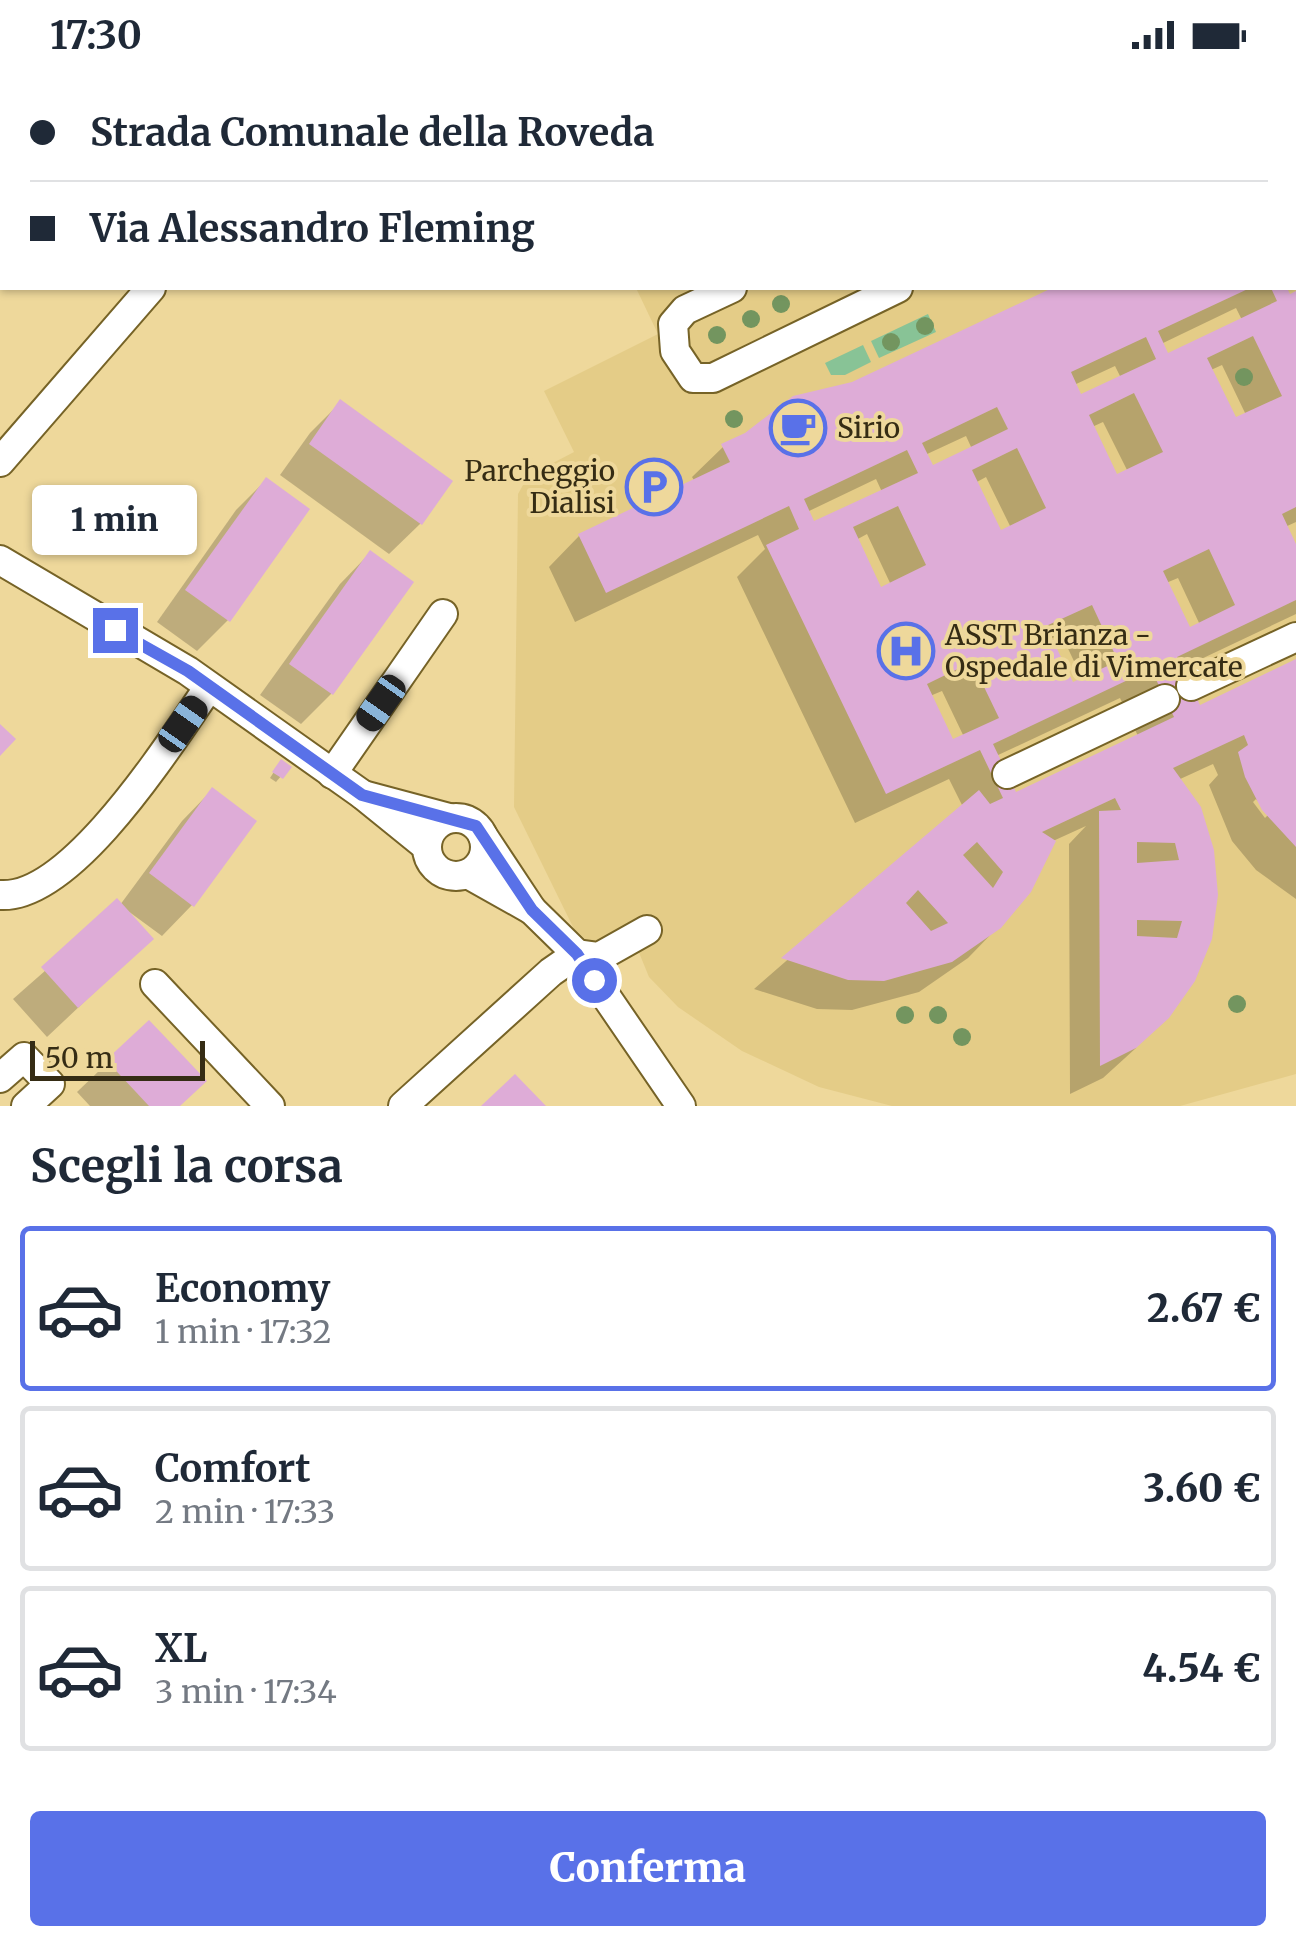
<!DOCTYPE html>
<html lang="it">
<head>
<meta charset="utf-8">
<style>
  body { margin:0; font-family:Merriweather,serif; background:#f2f2f3; color:#1f2937; height:100vh; display:flex; flex-direction:column; font-size:38px; white-space:nowrap }
  * { box-sizing:border-box; margin:0 }
  p { font-size:32px; color:#747a83 }
  .icon { flex:none; width:55px; height:55px; fill:none; stroke:currentColor; stroke-width:2; stroke-linecap:round; stroke-linejoin:round }
  .map { position:relative; height:1036px; overflow:hidden }
  .sheet { display:flex; flex-direction:column; background:#fff; flex:1 }
  .sheet>* { flex:none }
  .top-card { position:absolute; left:0px; top:0px; width:1298px; height:220px; box-shadow:0 2px 8px #0004; display:grid; align-content:center; height:220px; padding:0 30px; background:#fff }
  .scale { position:absolute; left:30px; bottom:25px; width:175px; box-sizing:border-box; padding-left:10px; border:5px solid #352c14; border-top:0; font-size:28px; line-height:35px; white-space:nowrap; color:#352c14; -webkit-text-stroke:8px #eed89b; paint-order:stroke }
  .end { position:absolute; width:45px; height:45px; margin:-22px; border:12px solid #5971e8; background:#fff; box-shadow:0 0 0 5px #fff }
  .from { border-radius:50% }
  .bubble { position:absolute; height:70px; border-radius:10px; background:#fff; box-shadow:0 2px 8px #0004; font-size:32px; font-weight:800; line-height:70px; text-align:center }
  .car { position:absolute; width:30px; height:60px; margin:-30px -15px; border-radius:12px; box-shadow:0 0 8px 2px #0007; background:linear-gradient(#222 24%,#8ab4d8 0 40%,#222 0 76%,#8ab4d8 0 86%,#222 0) }
  .top-card b { display:flex; align-items:center; gap:35px; height:95px; font-size:38px }
  .top-card b+b { border-top:2px solid #e0e1e3 }
  .top-card i { width:25px; height:25px; background:#1f2937 }
  ul { padding:0; list-style:none }
  li { display:flex; align-items:center; gap:30px; height:165px; margin:0 20px 15px; padding:0 10px; border:5px solid #e0e1e3; border-radius:10px }
  li div { flex:1 }
  li b { display:block; font-size:38px }
  li em { font-style:normal; font-weight:800 }
  li.on { border-color:#5971e8 }
  li>.icon { width:90px; height:90px; stroke-width:1.5 }
  h2 { padding:0 30px; font-size:45px; line-height:120px }
  .primary-button { display:flex; gap:20px; margin-top:auto; padding:20px 30px }
  .primary-button a { flex:1; height:115px; border-radius:10px; background:#5971e8; color:#fff; font-size:40px; font-weight:800; line-height:115px; text-align:center }
  .status { display:flex; justify-content:space-between; align-items:center; height:70px; padding:0 50px; background:#fff; direction:ltr }
  .status svg { height:28px; fill:currentColor }
  .map>svg:first-child { display:block }
  .built { fill:#e4cc87 }
  .green { fill:#88c396 }
  .shadow { fill:#0003; fill-rule:evenodd }
  .building { fill:#deacd7; fill-rule:evenodd }
  .lines { fill:none; stroke-linecap:round; stroke-linejoin:round }
  .minor-casing { stroke:#766327; stroke-width:32 }
  .minor { stroke:#fff; stroke-width:28 }
  .tree { fill:#73955f }
  .route { stroke:#5971e8; stroke-width:12 }
  .labels { text-anchor:middle; stroke-width:8; stroke-linejoin:round; paint-order:stroke }
  .poi-label { font-size:28px; fill:#352c14; stroke:#eed89b; text-anchor:start }
</style>
</head>
<body>
<div class="status"><b>17:30</b><svg viewBox="0 0 49 12"><path d="M0 12V9h3v3zM5 12V6h3v6zM10 12V3h3v9zM15 12V0h3v12zM26 1h20v11H26zM47 4h2v5h-2z"/></svg></div>
<div class="map">
<svg width="1296" height="1036" viewBox="0 0 1296 1036">
  <rect width="100%" height="100%" fill="#eed89b"/>
  <!-- built -->
  <g class="built">
    <polygon points="532,0 828,0 829,2 533,2"/>
    <polygon points="869,0 1296,0 1296,1004 1180,1036 892,1036 819,1017 742,981 678,937 649,907 631,863 596,878 574,859 514,737 518,424 528,406 574,382 544,321 658,264 636,218 1295,218 1295,2"/>
  </g>
  <!-- green -->
  <g class="green">
    <polygon points="928,244 936,262 879,288 871,271"/>
    <polygon points="863,275 871,292 845,305 831,305 825,293"/>
  </g>
  <!-- shadow -->
  <g class="shadow">
    <polygon points="1295,105 1296,105 1295,210"/>
    <path d="M1058 218H1284L1289 227 1296 224V452L1285 457 1296 479V544L1180 599 1198 638 1296 592V829L1256 800 1232 771 1209 715 1218 705 1213 694 1178 710 1212 780 1136 978 1103 1008 1070 1024 1069 774 1086 756 1053 771 999 856 968 888 919 922 852 940 817 939 754 919 963 737 949 709 855 753 737 507 765 479 758 465 575 552 549 497 579 466 695 412 692 407 723 377ZM1236 238 1242 250 1166 286 1161 274ZM1222 295 1246 345 1235 351 1211 300ZM1115 296 1121 308 1079 327 1074 315ZM1103 352 1128 402 1116 407 1092 357ZM966 366 972 379 932 398 925 385ZM986 407 1011 458 1000 463 975 413ZM876 409 882 422 813 455 807 442ZM867 464 891 515 880 520 856 470ZM1178 508 1200 555 1189 560 1166 513ZM1061 564 1083 610 1072 616 1050 569ZM942 621 964 667 952 673 930 626ZM1120 628 1138 666 1015 725 996 686ZM1256 729 1269 744 1265 748 1253 732Z"/>
    <polygon points="340,333 450,412 420,454 389,484 280,405 310,363"/>
    <polygon points="266,410 228,550 197,581 157,552 236,440"/>
    <polygon points="370,483 331,624 301,654 260,625 340,514"/>
    <polygon points="277,697 288,698 276,712 270,708"/>
    <polygon points="212,720 192,835 162,866 128,841 151,869 47,967 13,929 120,835 182,751"/>
    <polygon points="149,953 178,1036 90,1036 77,1022"/>
  </g>
  <!-- building -->
  <g class="building">
    <path d="M1052 218H1250L1158 261 1168 283 1277 231 1271 218H1287L1290 224 1296 221V437L1282 444 1296 474V530L1177 587 1200 635 1296 589V777L1262 740 1245 707 1238 682 1248 675 1244 665 1173 698 1201 737 1214 780 1218 825 1212 869 1195 911 1169 948 1136 978 1100 996 1099 741 1121 740 1115 728 1042 762 1056 771 1031 822 1001 858 952 892 884 911 848 910 781 888 979 720 990 734 1003 728 980 680 886 724 766 475 799 459 789 436 606 523 578 464 730 392 721 374 745 363 793 326 852 312ZM1253 266 1282 326 1236 347 1207 288ZM1146 267 1156 289 1081 324 1071 302ZM1134 323 1163 382 1117 404 1089 345ZM997 337 1008 359 933 395 922 373ZM1017 378 1046 438 1001 460 972 400ZM907 380 918 403 814 451 804 429ZM898 436 926 495 881 517 853 457ZM1209 479 1235 535 1190 557 1163 501ZM1092 535 1118 591 1073 612 1046 556ZM972 592 999 648 953 669 927 614ZM1151 599 1174 647 1016 722 993 674ZM977 772 1003 802 993 818 963 785ZM1137 772 1175 773 1179 790 1137 793ZM918 820 948 853 931 861 906 833ZM1137 850 1182 851 1177 868 1137 866Z"/>
    <polygon points="340,329 453,411 422,455 309,374"/>
    <polygon points="266,407 310,439 230,552 185,520"/>
    <polygon points="370,480 414,512 333,625 289,594"/>
    <polygon points="0,654 16,669 0,686"/>
    <polygon points="281,689 292,697 283,709 272,702"/>
    <polygon points="212,717 257,751 194,837 149,803"/>
    <polygon points="117,828 154,869 78,938 41,897"/>
    <polygon points="149,950 207,1011 180,1036 149,1036 106,990"/>
    <polygon points="515,1004 546,1036 481,1036"/>
  </g>
  <g class="lines">
    <!-- minor casing -->
    <g class="minor-casing">
      <g id="minor">
        <polyline points="844,0 845,2"/>
        <polyline points="881,0 883,2"/>
        <polyline points="1185,2 1190,0"/>
        <polyline points="732,218 685,240 673,254 675,281 693,308 713,308 898,218"/>
        <polyline points="0,392 151,218"/>
        <polyline points="0,490 188,601 363,725"/>
        <polyline points="1191,616 1296,567"/>
        <polyline points="332,704 443,544"/>
        <polyline points="1007,704 1165,629"/>
        <circle cx="456" cy="777" r="29"/>
        <polyline points="426,776 363,725 449,748"/>
        <polyline points="468,804 532,840 483,766"/>
        <path d="M0 825C72 830 170 673 209 617"/>
        <polyline points="532,840 577,884 681,1036"/>
        <polyline points="155,914 270,1036"/>
        <polyline points="0,1008 24,987 50,1014 26,1036"/>
        <polyline points="403,1036 551,902 577,884 599,887 647,860"/>
      </g>
    </g>
    <!-- minor -->
    <use href="#minor" class="minor"/>
  </g>
  <!-- trees -->
  <g class="tree">
    <circle cx="781" cy="234" r="9"/>
    <circle cx="751" cy="249" r="9"/>
    <circle cx="925" cy="256" r="9"/>
    <circle cx="717" cy="265" r="9"/>
    <circle cx="891" cy="272" r="9"/>
    <circle cx="1244" cy="307" r="9"/>
    <circle cx="734" cy="349" r="9"/>
    <circle cx="1237" cy="934" r="9"/>
    <circle cx="905" cy="945" r="9"/>
    <circle cx="938" cy="945" r="9"/>
    <circle cx="962" cy="967" r="9"/>
  </g>
  <g class="lines">
    <!-- route -->
    <polyline class="route" points="115,560 188,601 362,725 476,756 532,840 577,884 594,910"/>
  </g>
  <!-- icons -->
  <defs>
    <g id="cafe-ring" transform="scale(2.875)"><circle r="9.5" fill="#eed89b" stroke="#5971e8" stroke-width="1.5"/><path d="M-5.5-4.5H6V0H3Q3 3.5 0 3.5H-2.5Q-5.5 3.5-5.5 0ZM3-3.2v2h1.7v-2ZM-6 4.5H4V6H-6Z" fill="#5971e8"/></g>
    <g id="parking-ring" transform="scale(2.875)"><circle r="9.5" fill="#eed89b" stroke="#5971e8" stroke-width="1.5"/><path d="M-3.5-5.5H1a3.5 3.5 0 0 1 0 7H-1V5.5H-3.5ZM-1-3.4V-.6H.8a1.4 1.4 0 0 0 0-2.8Z" fill="#5971e8"/></g>
    <g id="hospital-ring" transform="scale(2.875)"><circle r="9.5" fill="#eed89b" stroke="#5971e8" stroke-width="1.5"/><path d="M-5-5h3v3.5h4V-5h3V5h-3V1.5h-4V5h-3Z" fill="#5971e8"/></g>
  </defs>
  <g fill-rule="evenodd">
    <use href="#cafe-ring" x="798" y="358"/>
    <use href="#parking-ring" x="654" y="417"/>
    <use href="#hospital-ring" x="906" y="581"/>
  </g>
  <g class="labels">
    <!-- poi labels -->
    <g class="poi-label">
      <text x="837" y="368">Sirio</text>
      <text x="615" y="411" text-anchor="end">Parcheggio<tspan x="615" dy="32">Dialisi</tspan></text>
      <text x="945" y="575">ASST Brianza -<tspan x="945" dy="32">Ospedale di Vimercate</tspan></text>
    </g>
  </g>
</svg>
<div class="scale">50 m</div>
<i class="end from" style="left:594px;top:910px"></i>
<i class="end" style="left:115px;top:560px"></i>
<div class="bubble" style="left:32px;top:415px;width:165px">1 min</div>
<i class="car" style="left:381px;top:633px;rotate:215deg"></i>
<i class="car" style="left:183px;top:654px;rotate:35deg"></i>
<div class="top-card">
<b><i class="from"></i>Strada Comunale della Roveda</b>
<b><i></i>Via Alessandro Fleming</b>
</div>
</div>
<section class="sheet">
<h2>Scegli la corsa</h2>
<ul>
<li class="on"><svg class="icon" aria-label="car" viewBox="0 0 24 24"><path d="M5 17H2v-5l4-1 3-4h7l3 4 3 1v5h-3M9 17h6M6 11h13"/><circle cx="7" cy="17" r="2"/><circle cx="17" cy="17" r="2"/></svg><div><b>Economy</b><p>1 min · 17:32</p></div><em>2.67 €</em></li>
<li><svg class="icon" aria-label="car" viewBox="0 0 24 24"><path d="M5 17H2v-5l4-1 3-4h7l3 4 3 1v5h-3M9 17h6M6 11h13"/><circle cx="7" cy="17" r="2"/><circle cx="17" cy="17" r="2"/></svg><div><b>Comfort</b><p>2 min · 17:33</p></div><em>3.60 €</em></li>
<li><svg class="icon" aria-label="car" viewBox="0 0 24 24"><path d="M5 17H2v-5l4-1 3-4h7l3 4 3 1v5h-3M9 17h6M6 11h13"/><circle cx="7" cy="17" r="2"/><circle cx="17" cy="17" r="2"/></svg><div><b>XL</b><p>3 min · 17:34</p></div><em>4.54 €</em></li>
</ul>
<div class="primary-button"><a>Conferma</a></div>
</section>
</body>
</html>
